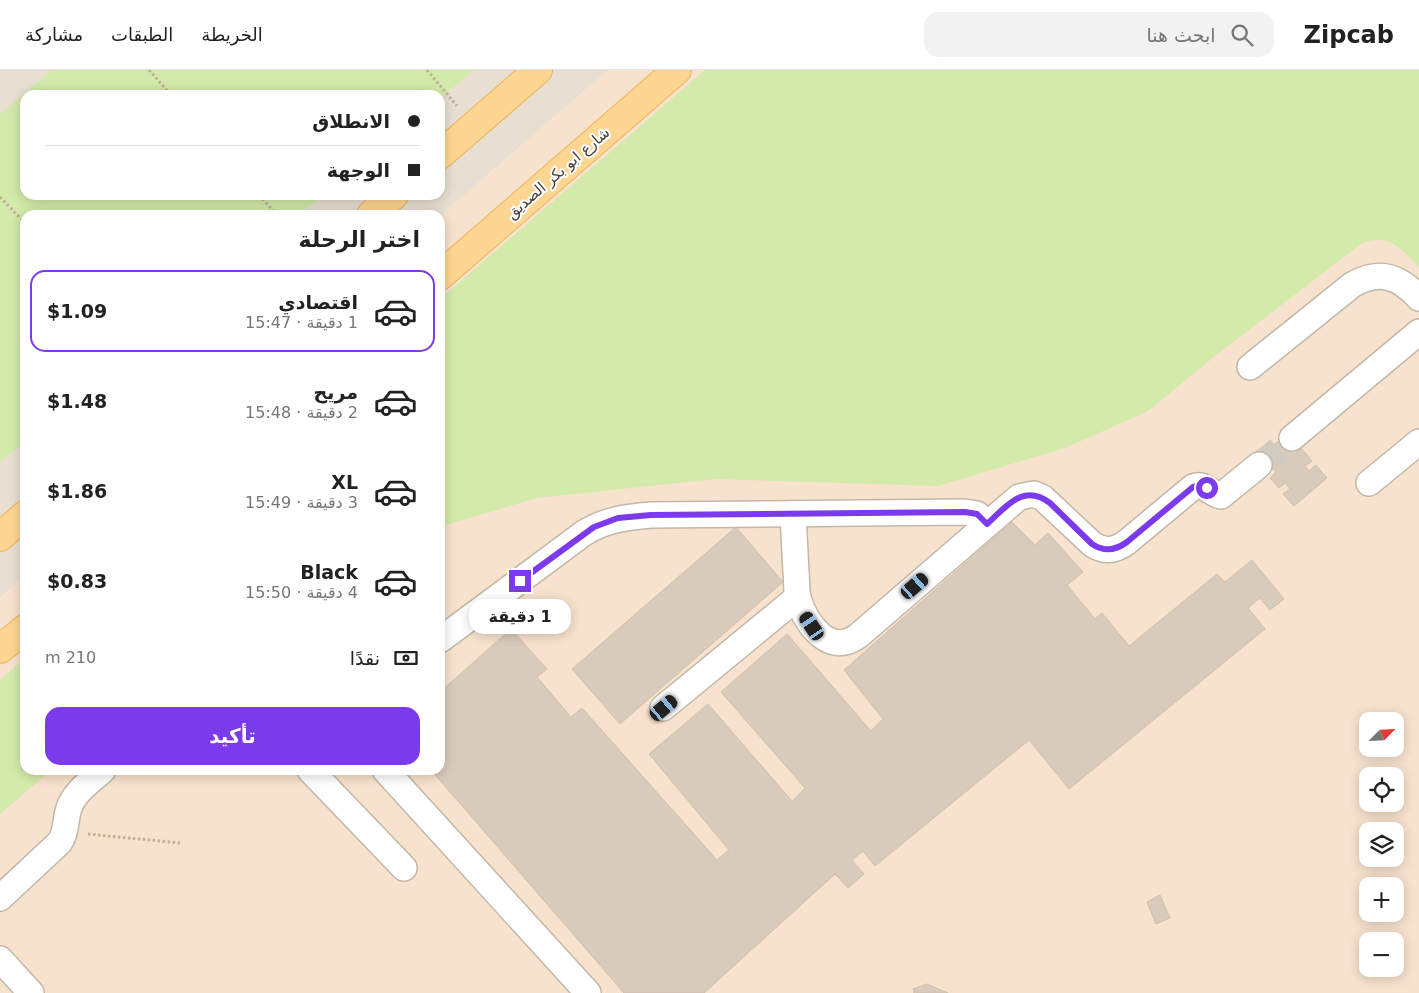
<!DOCTYPE html>
<html lang="ar">
<head>
<meta charset="utf-8">
<style>
  body { margin:0; font-family:"DejaVu Sans","Noto Sans Arabic",sans-serif; background:#f2f2f2; color:#222; direction:rtl; height:100vh; display:flex; flex-direction:column; font-size:19px; white-space:nowrap }
  * { box-sizing:border-box; margin:0 }
  p { font-size:16px; color:#767676 }
  .icon { flex:none; width:28px; height:28px; fill:none; stroke:currentColor; stroke-width:2; stroke-linecap:round; stroke-linejoin:round }
  .map { position:relative; flex:1; overflow:hidden; direction:ltr }
  .details { position:absolute; left:20px; top:140px; width:425px; height:565px; display:flex; flex-direction:column; background:#fff; border-radius:15px; box-shadow:0 2px 12px #0003; direction:rtl }
  .details>* { flex:none }
  .top-card { position:absolute; left:20px; top:20px; width:425px; height:110px; border-radius:15px; box-shadow:0 2px 12px #0003; direction:rtl; display:grid; align-content:center; height:110px; padding:0 25px; background:#fff }
  .needle { width:32px; rotate:66deg }
  .fabs { position:absolute; left:1359px; top:642px; display:grid; gap:10px }
  .fabs a { display:grid; place-items:center; width:45px; height:45px; border-radius:10px; background:#fff; box-shadow:0 2px 12px #0003; font-size:25px }
  .end { position:absolute; width:22px; height:22px; margin:-11px; border:6px solid #7c3aed; background:#fff; box-shadow:0 0 0 2px #fff }
  .from { border-radius:50% }
  .bubble { position:absolute; height:35px; border-radius:15px; background:#fff; box-shadow:0 2px 12px #0003; font-size:16px; font-weight:700; line-height:35px; text-align:center; direction:rtl }
  .car { position:absolute; width:15px; height:30px; margin:-15px -8px; border-radius:6px; box-shadow:0 0 4px 1px #0007; background:linear-gradient(#222 24%,#8ab4d8 0 40%,#222 0 76%,#8ab4d8 0 86%,#222 0) }
  .top-card b { display:flex; align-items:center; gap:18px; height:48px; font-size:19px }
  .top-card b+b { border-top:1px solid #e0e0e0 }
  .top-card i { width:12px; height:12px; background:#222 }
  ul { padding:0; list-style:none }
  li { display:flex; align-items:center; gap:15px; height:82px; margin:0 10px 8px; padding:0 15px; border:2px solid transparent; border-radius:15px }
  li div { flex:1 }
  li b { display:block; font-size:19px }
  li em { font-style:normal; font-weight:700 }
  li.current { border-color:#7c3aed }
  li>.icon { width:45px; height:45px; stroke-width:1.5 }
  h2 { padding:0 25px; font-size:22px; line-height:60px }
  .pay { display:flex; align-items:center; gap:12px; height:55px; padding:0 25px; font-size:19px }
  .pay p { margin-inline-start:auto }
  .action { display:flex; gap:10px; margin-top:auto; padding:10px 25px }
  .action a { flex:1; height:58px; border-radius:15px; background:#7c3aed; color:#fff; font-size:20px; font-weight:700; line-height:58px; text-align:center }
  header { display:flex; align-items:center; gap:30px; box-sizing:border-box; height:70px; padding:0 25px; background:#fff; border-bottom:1px solid #e0e0e0 }
  header strong { font-size:24px }
  nav { display:flex; gap:28px; margin-inline-start:auto; font-size:18px }
  .search { width:350px; height:45px; background:#f2f2f2; display:flex; align-items:center; gap:12px; box-sizing:border-box; padding:0 18px; border-radius:15px; color:#767676; font-size:19px }
  .map>svg:first-child { display:block }
  .residential { fill:#e8dfd2; fill-rule:evenodd }
  .commercial { fill:#f7e2cd; fill-rule:evenodd }
  .green { fill:#d3eaaa }
  .building { fill:#d9cbbc; stroke:#d1bfac }
  .lines { fill:none; stroke-linecap:round; stroke-linejoin:round }
  .minor-tunnel { stroke:#d0cac1; stroke-width:25; stroke-dasharray:25 12; stroke-linecap:butt }
  .minor-casing { stroke:#c2b7a9; stroke-width:28 }
  .major-casing { stroke:#ebb35b; stroke-width:30 }
  .path { stroke:#c2af97; stroke-width:3; stroke-dasharray:2.5 2.5; stroke-linecap:butt }
  .minor { stroke:#fff; stroke-width:25 }
  .major { stroke:#ffd691; stroke-width:28 }
  .route { stroke:#7c3aed; stroke-width:6 }
  .labels { text-anchor:middle; stroke-width:4; stroke-linejoin:round; paint-order:stroke }
  .street-label { font-size:15px; fill:#463d34; stroke:#fff }
</style>
</head>
<body>
<header>
<strong>Zipcab</strong>
<div class="search"><svg class="icon" aria-label="search" viewBox="0 0 24 24"><circle cx="10" cy="10" r="6"/><path d="M15 15l6 6"/></svg>ابحث هنا</div>
<nav><a>الخريطة</a><a>الطبقات</a><a>مشاركة</a></nav>
</header>
<div class="map">
<svg width="1419" height="923" viewBox="0 0 1419 923">
  <rect width="100%" height="100%" fill="#f3ede4"/>
  <!-- residential -->
  <path class="residential" d="M0 0H608L440 146 25 145V506L0 528ZM25 25H440V125H25Z"/>
  <!-- commercial -->
  <path class="commercial" d="M608 0H1419V923H0V528L25 506V700H440V146ZM1368 651H1395V679H1368ZM1368 706H1395V734H1368ZM1368 761H1395V789H1368ZM1368 816H1395V844H1368ZM1368 871H1395V899H1368Z"/>
  <!-- green -->
  <g class="green">
    <polygon points="52,0 474,0 440,28 440,25 25,25 25,125 323,125 299,145 25,145 25,372 0,392 0,44"/>
    <path d="M705 0H1419V197C1401 179 1390 163 1362 173L1215 286 1148 341 1065 378 938 416 715 409 537 428 446 455 440 458V229Z"/>
    <polygon points="25,588 25,700 51,700 0,744 0,610"/>
  </g>
  <!-- building -->
  <g class="building">
    <polygon points="1288,363 1290,380 1294,384 1301,378 1312,391 1305,396 1309,401 1316,395 1327,408 1294,436 1283,424 1290,419 1285,413 1279,418 1270,408 1276,402 1271,396 1254,391"/>
    <polygon points="1012,452 1035,475 1048,463 1083,502 1067,515 1095,549 1102,543 1129,576 1217,504 1225,512 1252,490 1284,529 1270,540 1260,528 1248,538 1265,559 1069,719 1029,670 875,796 863,781 852,790 864,804 848,818 835,804 704,923 624,923 431,700 440,700 440,622 511,559 547,599 537,607 571,647 582,638 717,790 729,780 649,684 708,634 792,731 805,718 721,622 787,564 871,661 883,649 844,600"/>
    <polygon points="736,457 783,512 620,654 572,599"/>
    <polygon points="1160,825 1170,848 1156,854 1147,832"/>
    <polygon points="927,914 948,923 914,923 913,919"/>
  </g>
  <g class="lines">
    <!-- minor-tunnel -->
    <polyline class="minor-tunnel" points="1259,395 1292,368"/>
    <!-- minor casing -->
    <g class="minor-casing">
      <g id="minor">
        <path d="M1250 297 1352 215C1379 199 1399 206 1419 228"/>
        <polyline points="1292,368 1419,262"/>
        <polyline points="1369,413 1419,372"/>
        <path d="M793 444C794 463 795 482 796 502 797 510 796 520 798 528 806 554 829 587 858 566L1019 427 1034 424 1043 428 1092 474C1104 482 1115 481 1127 472L1193 417C1205 412 1210 424 1221 426L1259 395"/>
        <path d="M440 570 584 463C605 450 626 447 651 445L965 442 977 444 987 454"/>
        <polyline points="663,638 798,527"/>
        <polyline points="310,700 404,798"/>
        <polyline points="385,700 588,923"/>
        <path d="M0 828 60 772C67 761 65 750 69 738 75 721 91 711 103 700"/>
        <polyline points="0,889 31,923"/>
      </g>
    </g>
    <!-- major casing -->
    <g class="major-casing">
      <g id="major">
        <polyline points="440,85 538,0"/>
        <polyline points="371,145 394,125"/>
        <polyline points="440,206 677,0"/>
        <polyline points="0,467 25,445"/>
        <polyline points="0,579 25,559"/>
      </g>
    </g>
    <!-- path -->
    <g class="path">
      <polyline points="149,0 171,25"/>
      <polyline points="427,0 457,36"/>
      <polyline points="259,125 277,145"/>
      <polyline points="0,127 25,153"/>
      <polyline points="88,764 180,773"/>
    </g>
    <!-- minor -->
    <use href="#minor" class="minor"/>
    <!-- major -->
    <use href="#major" class="major"/>
  </g>
  <g class="lines">
    <!-- route -->
    <path class="route" d="M520 511 594 457 618 448 651 445 965 442 977 444 987 454C1007 436 1023 413 1050 433L1092 474C1104 482 1115 481 1127 472L1193 417 1198 415 1207 418"/>
  </g>
  <g class="labels">
    <!-- street labels -->
    <g class="street-label">
      <text transform="translate(558 103) rotate(-41)" y="5">شارع ابو بكر الصديق</text>
    </g>
  </g>
</svg>
<div class="fabs">
<a><svg class="needle" viewBox="-14 -14 28 28"><path d="M0-13l5 13h-10z" fill="#e53935"/><path d="M0 13l5-13h-10z" fill="#767676"/></svg></a>
<a><svg class="icon" aria-label="locate" viewBox="0 0 24 24"><circle cx="12" cy="12" r="6"/><path d="M12 2v4M12 18v4M2 12h4M18 12h4"/></svg></a>
<a><svg class="icon" aria-label="layers" viewBox="0 0 24 24"><path d="M12 4l9 5-9 5-9-5zM3 14l9 5 9-5"/></svg></a>
<a>+</a>
<a>−</a>
</div>
<i class="end from" style="left:1207px;top:418px"></i>
<i class="end" style="left:520px;top:511px"></i>
<div class="bubble" style="left:469px;top:529px;width:102px">1 دقيقة</div>
<i class="car" style="left:915px;top:516px;rotate:49deg"></i>
<i class="car" style="left:812px;top:556px;rotate:326deg"></i>
<i class="car" style="left:664px;top:638px;rotate:50deg"></i>
<div class="top-card">
<b><i class="from"></i>الانطلاق</b>
<b><i></i>الوجهة</b>
</div>
<section class="details">
<h2>اختر الرحلة</h2>
<ul>
<li class="current"><svg class="icon" aria-label="car" viewBox="0 0 24 24"><path d="M5 17H2v-5l4-1 3-4h7l3 4 3 1v5h-3M9 17h6M6 11h13"/><circle cx="7" cy="17" r="2"/><circle cx="17" cy="17" r="2"/></svg><div><b>اقتصادي</b><p>1 دقيقة · 15:47</p></div><em>$1.09</em></li>
<li><svg class="icon" aria-label="car" viewBox="0 0 24 24"><path d="M5 17H2v-5l4-1 3-4h7l3 4 3 1v5h-3M9 17h6M6 11h13"/><circle cx="7" cy="17" r="2"/><circle cx="17" cy="17" r="2"/></svg><div><b>مريح</b><p>2 دقيقة · 15:48</p></div><em>$1.48</em></li>
<li><svg class="icon" aria-label="car" viewBox="0 0 24 24"><path d="M5 17H2v-5l4-1 3-4h7l3 4 3 1v5h-3M9 17h6M6 11h13"/><circle cx="7" cy="17" r="2"/><circle cx="17" cy="17" r="2"/></svg><div><b>XL</b><p>3 دقيقة · 15:49</p></div><em>$1.86</em></li>
<li><svg class="icon" aria-label="car" viewBox="0 0 24 24"><path d="M5 17H2v-5l4-1 3-4h7l3 4 3 1v5h-3M9 17h6M6 11h13"/><circle cx="7" cy="17" r="2"/><circle cx="17" cy="17" r="2"/></svg><div><b>Black</b><p>4 دقيقة · 15:50</p></div><em>$0.83</em></li>
</ul>
<div class="pay"><svg class="icon" aria-label="cash" viewBox="0 0 24 24"><path d="M3 7h18v10H3z"/><circle cx="12" cy="12" r="2"/></svg>نقدًا<p>210 m</p></div>
<div class="action"><a>تأكيد</a></div>
</section>
</div>
</body>
</html>
